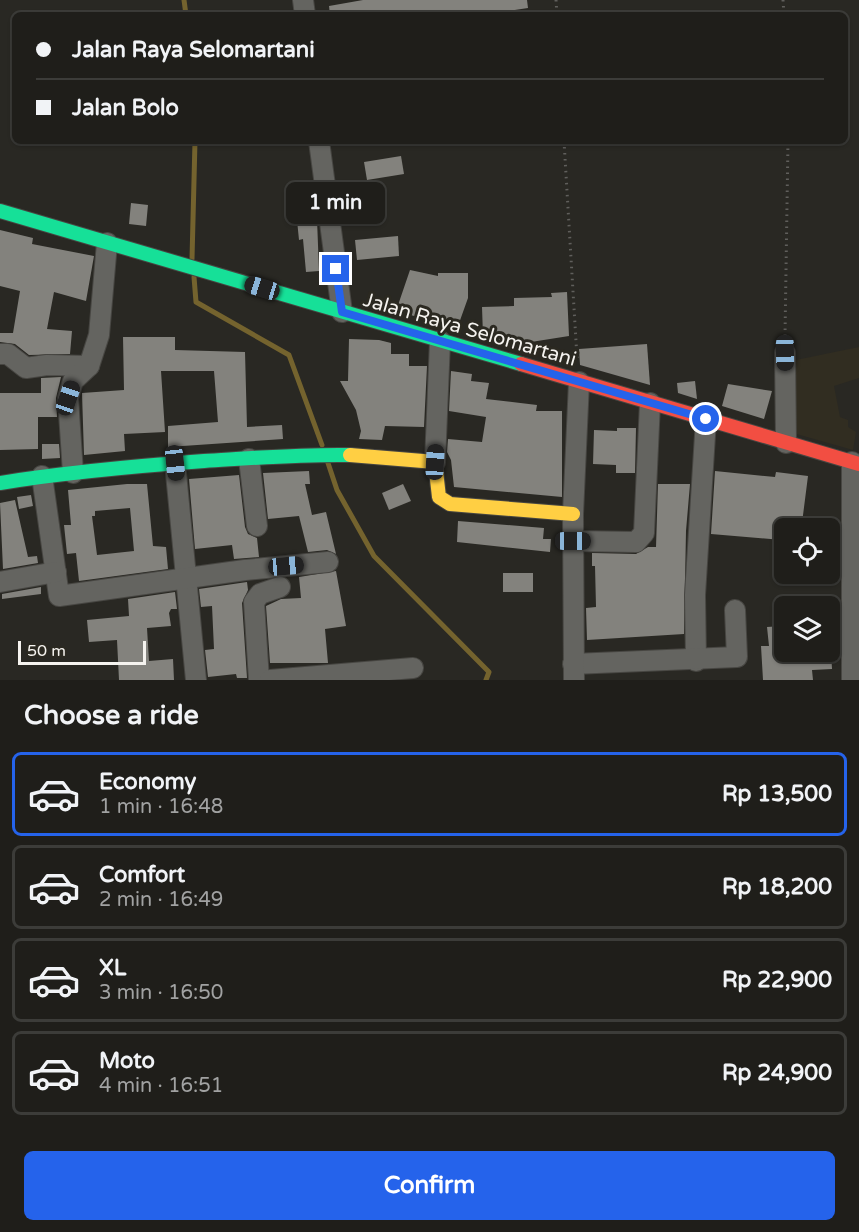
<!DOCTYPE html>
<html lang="en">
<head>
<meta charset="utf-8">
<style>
  body { margin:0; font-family:"Varela Round",sans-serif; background:#272723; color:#f1f3f6; height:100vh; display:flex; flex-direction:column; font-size:22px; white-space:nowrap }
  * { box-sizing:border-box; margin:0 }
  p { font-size:20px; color:#a1a2a2 }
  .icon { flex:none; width:33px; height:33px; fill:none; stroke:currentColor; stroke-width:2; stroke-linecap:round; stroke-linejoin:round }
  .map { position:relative; height:680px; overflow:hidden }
  .sheet { display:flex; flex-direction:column; background:#1f1e1a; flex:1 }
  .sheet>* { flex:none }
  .top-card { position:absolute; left:12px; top:12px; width:836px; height:132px; border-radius:9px; box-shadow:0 2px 4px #0004,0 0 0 2px #3c3c39; display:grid; align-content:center; height:132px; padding:0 24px; background:#1f1e1a }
  .controls { position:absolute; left:774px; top:518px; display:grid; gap:12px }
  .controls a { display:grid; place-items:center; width:66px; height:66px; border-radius:9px; background:#1f1e1a; box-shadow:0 2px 4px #0004,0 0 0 2px #3c3c39; font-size:30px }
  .scale { position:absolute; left:18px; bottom:15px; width:128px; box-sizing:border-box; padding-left:6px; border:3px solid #f5f3ef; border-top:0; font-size:16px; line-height:21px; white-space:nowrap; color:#f5f3ef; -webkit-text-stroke:4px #2b2921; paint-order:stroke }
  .end { position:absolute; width:27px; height:27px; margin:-14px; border:8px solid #2563eb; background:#fff; box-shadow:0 0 0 3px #fff }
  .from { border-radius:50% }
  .bubble { position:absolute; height:42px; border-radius:9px; background:#1f1e1a; box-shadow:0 2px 4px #0004,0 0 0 2px #3c3c39; font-size:20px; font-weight:700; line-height:42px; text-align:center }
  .car { position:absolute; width:18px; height:36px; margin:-18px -9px; border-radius:8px; box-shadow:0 0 4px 2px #0007; background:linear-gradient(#222 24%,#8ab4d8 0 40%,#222 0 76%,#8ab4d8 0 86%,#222 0) }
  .top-card b { display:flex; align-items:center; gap:21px; height:57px; font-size:22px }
  .top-card b+b { border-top:2px solid #3c3c39 }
  .top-card i { width:15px; height:15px; background:#f1f3f6 }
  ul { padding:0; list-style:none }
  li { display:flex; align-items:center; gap:18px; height:84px; margin:0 12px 9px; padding:0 12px; border:3px solid #3c3c39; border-radius:9px }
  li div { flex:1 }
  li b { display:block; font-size:22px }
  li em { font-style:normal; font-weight:700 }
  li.on { border-color:#2563eb }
  li>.icon { width:54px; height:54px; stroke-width:1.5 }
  h2 { padding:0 24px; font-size:27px; line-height:72px }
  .primary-button { display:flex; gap:12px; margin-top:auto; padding:12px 24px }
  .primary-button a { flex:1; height:69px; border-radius:9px; background:#2563eb; color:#fff; font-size:24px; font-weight:700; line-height:69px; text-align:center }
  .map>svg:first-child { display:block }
  .built { fill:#312d21 }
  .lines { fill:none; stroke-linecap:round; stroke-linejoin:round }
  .stream { stroke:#74632e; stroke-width:5 }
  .building { fill:#83827d; fill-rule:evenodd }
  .street-casing { stroke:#474642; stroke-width:22 }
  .fast-casing { stroke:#474642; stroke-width:16 }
  .slow-casing { stroke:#474642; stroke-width:16 }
  .jam-casing { stroke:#474642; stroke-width:16 }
  .path { stroke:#605f5c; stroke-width:3; stroke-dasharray:1.5 4.5; stroke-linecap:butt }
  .street { stroke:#646460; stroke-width:20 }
  .fast { stroke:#16e098; stroke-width:14 }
  .slow { stroke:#ffcf43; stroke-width:14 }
  .jam { stroke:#f24e42; stroke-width:14 }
  .route { stroke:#2563eb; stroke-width:8 }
  .labels { text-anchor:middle; stroke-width:6; stroke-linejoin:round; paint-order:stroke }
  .street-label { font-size:20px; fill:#f5f3ef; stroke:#2b2921 }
</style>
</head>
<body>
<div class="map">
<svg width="859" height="680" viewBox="0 0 859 680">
  <rect width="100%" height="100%" fill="#292823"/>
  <!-- built -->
  <polygon class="built" points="859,347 859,378 834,386 840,417 848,420 848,427 856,432 853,450 793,433 791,361"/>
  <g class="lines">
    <!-- stream -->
    <g class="stream">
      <polyline points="184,0 186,15"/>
      <polyline points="192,259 195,141"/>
      <polyline points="194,277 196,302 289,355 322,445"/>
      <polyline points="328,463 337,490 374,556 489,672 486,680"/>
    </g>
  </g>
  <!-- building -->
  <g class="building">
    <polygon points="363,0 527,0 528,8 480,15 330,15 329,6"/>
    <polygon points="401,156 404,174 367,180 364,162"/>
    <polygon points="131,203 148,205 146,226 129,224"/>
    <polygon points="317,219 319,271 306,272 303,239 299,240 297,220"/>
    <polygon points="0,230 33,238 32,244 94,256 86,301 54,292 47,329 72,331 70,354 29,355 15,344 0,342 0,333 13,333 20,291 0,286"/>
    <polygon points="398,236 399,256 357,260 355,240"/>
    <polygon points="410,270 438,276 438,273 468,273 468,298 458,326 426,316 425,319 396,311"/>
    <polygon points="567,292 569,336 531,342 532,350 515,346 515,340 497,340 483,336 482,307 514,306 514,298 552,297 551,293"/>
    <polygon points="123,337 175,337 175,350 245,352 247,427 282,425 283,439 168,447 168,426 218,422 214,371 161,371 165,432 124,434 125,451 84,455 82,393 124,390"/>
    <polygon points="349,339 379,340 391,343 391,354 409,354 409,366 427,366 424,427 385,426 382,440 359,439 361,431 356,410 340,381 348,381"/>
    <polygon points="647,344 650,385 580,365 579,349"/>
    <polygon points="451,371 472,374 471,381 489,383 486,399 537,405 536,411 562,411 562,497 454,487 451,460 447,452 448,439 482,442 486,417 449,411"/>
    <polygon points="61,377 56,398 57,417 38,417 38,449 0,450 0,393 41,393 41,378"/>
    <polygon points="695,381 697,399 678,393 677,383"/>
    <polygon points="728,384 772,391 764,419 722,406"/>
    <polygon points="617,428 636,428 635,473 616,473 616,465 593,464 594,430 617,431"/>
    <polygon points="42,444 59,444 60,458 42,459"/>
    <polygon points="309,471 310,484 305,484 312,515 326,512 336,554 327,550 308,552 299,516 268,519 263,473"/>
    <polygon points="715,471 775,477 776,472 808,476 802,523 784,521 782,540 711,534"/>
    <polygon points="239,475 245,527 248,534 257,538 259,557 234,559 232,545 195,549 189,479"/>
    <path d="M127 484H147L153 546 166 547 168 569 79 581 76 553 67 554 64 525H71L68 490ZM130 508 134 551 97 555 92 516H95V511Z"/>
    <polygon points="403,484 411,501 389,510 382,493"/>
    <polygon points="658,484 690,484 686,531 684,634 587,640 586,608 596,607 595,566 592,566 592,553 636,554 648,547 656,547"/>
    <polygon points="31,495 33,506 19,509 17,497"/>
    <polygon points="15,500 28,557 37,556 38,563 3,569 0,503"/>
    <polygon points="458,521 544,528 543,539 551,539 550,552 457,542"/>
    <polygon points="336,571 346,626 325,629 328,663 270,663 266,606 281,599 301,598 299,577"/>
    <rect x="503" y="573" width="30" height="19"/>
    <polygon points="247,582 248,590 242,603 247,678 237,678 236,674 208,677 205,650 214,649 212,606 201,607 199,589"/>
    <polygon points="41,587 41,594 2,599 2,594"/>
    <polygon points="175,592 177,609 171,609 169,613 171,626 147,628 149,661 173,659 174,680 119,680 117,640 89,642 87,620 129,616 128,599"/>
    <polygon points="782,626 784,651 831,651 832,669 812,670 813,680 763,680 761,646 769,646 767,627"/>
  </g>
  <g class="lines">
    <!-- street casing -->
    <g class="street-casing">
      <g id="street">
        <polyline points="303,0 305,15"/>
        <polyline points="319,141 342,312"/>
        <polyline points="785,353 786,443"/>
        <polyline points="0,354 8,354 26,368 47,365 89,366"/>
        <polyline points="249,459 257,526"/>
        <polyline points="435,462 440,341"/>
        <polyline points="852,462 852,680"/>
        <polyline points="175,463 196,680"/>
        <polyline points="73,473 68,398 73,381 89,366 99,335 107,243"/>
        <polyline points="42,476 59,596 245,570 328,562"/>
        <polyline points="573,541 636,542 644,533 650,403"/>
        <polyline points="0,582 56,572"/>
        <polyline points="696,661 695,595 706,419"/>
        <polyline points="573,664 737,657 735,610"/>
        <polyline points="259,680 254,602 260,594 280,587"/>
        <polyline points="270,680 413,668"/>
        <polyline points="574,680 573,514 579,382"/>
      </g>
    </g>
    <!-- fast casing -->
    <g class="fast-casing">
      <g id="fast">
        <polyline points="0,211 521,364"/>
        <path d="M0 483C67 472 136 466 204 461 253 458 301 454 350 455"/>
      </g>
    </g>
    <!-- slow casing -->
    <g class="slow-casing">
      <polyline id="slow" points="350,455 435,462 439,497 450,504 573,514"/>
    </g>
    <!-- jam casing -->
    <g class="jam-casing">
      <polyline id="jam" points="521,364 859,464"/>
    </g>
    <!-- path -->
    <g class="path">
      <polyline points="556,0 557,15"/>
      <polyline points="783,0 784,15"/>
      <polyline points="564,141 577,358"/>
      <polyline points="785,336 788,141"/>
    </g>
    <!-- street -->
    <use href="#street" class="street"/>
    <!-- fast -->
    <use href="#fast" class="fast"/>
    <!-- slow -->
    <use href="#slow" class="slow"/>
    <!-- jam -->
    <use href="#jam" class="jam"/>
  </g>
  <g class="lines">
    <!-- route -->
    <polyline class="route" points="336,269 342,312 706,419"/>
  </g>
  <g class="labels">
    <!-- street labels -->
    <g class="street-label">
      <text transform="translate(470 329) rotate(16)" y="7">Jalan Raya Selomartani</text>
    </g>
  </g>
</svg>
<div class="controls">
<a><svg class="icon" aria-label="locate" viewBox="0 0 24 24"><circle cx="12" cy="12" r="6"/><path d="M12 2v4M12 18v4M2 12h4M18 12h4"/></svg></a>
<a><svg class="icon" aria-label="layers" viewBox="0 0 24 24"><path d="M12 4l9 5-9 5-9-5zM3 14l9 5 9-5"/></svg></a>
</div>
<div class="scale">50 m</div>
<i class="end from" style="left:706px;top:419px"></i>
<i class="end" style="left:336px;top:269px"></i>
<div class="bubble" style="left:286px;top:182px;width:99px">1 min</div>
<i class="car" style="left:262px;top:288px;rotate:287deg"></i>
<i class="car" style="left:785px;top:353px;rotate:179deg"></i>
<i class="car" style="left:68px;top:398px;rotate:19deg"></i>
<i class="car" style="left:435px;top:462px;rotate:3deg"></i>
<i class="car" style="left:175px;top:463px;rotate:174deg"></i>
<i class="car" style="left:573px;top:541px;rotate:90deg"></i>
<i class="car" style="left:286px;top:566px;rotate:85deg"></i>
<div class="top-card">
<b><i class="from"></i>Jalan Raya Selomartani</b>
<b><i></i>Jalan Bolo</b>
</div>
</div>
<section class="sheet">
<h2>Choose a ride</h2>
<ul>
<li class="on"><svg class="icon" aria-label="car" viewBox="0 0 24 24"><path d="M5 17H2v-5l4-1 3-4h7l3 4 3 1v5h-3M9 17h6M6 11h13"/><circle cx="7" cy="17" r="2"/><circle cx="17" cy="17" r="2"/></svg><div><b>Economy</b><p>1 min · 16:48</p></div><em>Rp 13,500</em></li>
<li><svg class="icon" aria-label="car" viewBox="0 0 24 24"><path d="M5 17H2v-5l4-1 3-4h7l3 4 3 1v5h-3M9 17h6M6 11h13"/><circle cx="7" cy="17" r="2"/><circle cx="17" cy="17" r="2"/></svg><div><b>Comfort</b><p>2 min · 16:49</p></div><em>Rp 18,200</em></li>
<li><svg class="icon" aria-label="car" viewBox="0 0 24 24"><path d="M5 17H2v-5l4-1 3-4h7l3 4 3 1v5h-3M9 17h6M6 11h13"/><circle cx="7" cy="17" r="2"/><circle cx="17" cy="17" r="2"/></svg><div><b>XL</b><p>3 min · 16:50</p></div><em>Rp 22,900</em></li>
<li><svg class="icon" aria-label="car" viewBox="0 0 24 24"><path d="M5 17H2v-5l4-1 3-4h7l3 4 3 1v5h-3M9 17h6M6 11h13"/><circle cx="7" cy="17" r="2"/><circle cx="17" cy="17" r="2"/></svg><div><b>Moto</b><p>4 min · 16:51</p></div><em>Rp 24,900</em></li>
</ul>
<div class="primary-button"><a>Confirm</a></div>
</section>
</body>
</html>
